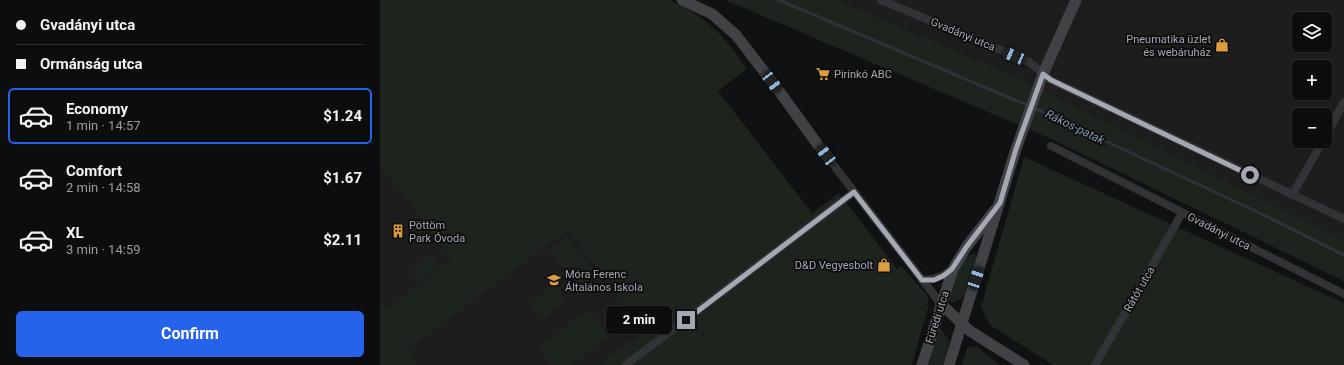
<!DOCTYPE html>
<html lang="en">
<head>
<meta charset="utf-8">
<style>
  body { margin:0; font-family:Roboto,sans-serif; background:#151617; color:#f1f3f6; height:100vh; display:flex; flex-direction:column; font-size:15px; white-space:nowrap }
  * { box-sizing:border-box; margin:0 }
  p { font-size:13px; color:#9a9c9e }
  .icon { flex:none; width:22px; height:22px; fill:none; stroke:currentColor; stroke-width:2; stroke-linecap:round; stroke-linejoin:round }
  .map { position:relative; flex:1; overflow:hidden }
  .side { display:flex; flex-direction:column; background:#0c0d0e; width:380px }
  .side>* { flex:none }
  .guide { display:grid; align-content:center; height:88px; padding:0 16px; background:#0c0d0e }
  .fabs { position:absolute; left:912px; top:12px; display:grid; gap:8px }
  .fabs a { display:grid; place-items:center; width:40px; height:40px; border-radius:6px; background:#0c0d0e; box-shadow:0 1px 3px #0004,0 0 0 1px #2c2d2e; font-size:20px }
  .end { position:absolute; width:18px; height:18px; margin:-9px; border:5px solid #a3a8b1; background:#111; box-shadow:0 0 0 2px #111 }
  .from { border-radius:50% }
  .bubble { position:absolute; height:28px; border-radius:6px; background:#0c0d0e; box-shadow:0 1px 3px #0004,0 0 0 1px #2c2d2e; font-size:13px; font-weight:700; line-height:28px; text-align:center }
  .car { position:absolute; width:12px; height:24px; margin:-12px -6px; border-radius:5px; box-shadow:0 0 3px 1px #0007; background:linear-gradient(#222 24%,#8ab4d8 0 40%,#222 0 76%,#8ab4d8 0 86%,#222 0) }
  .guide b { display:flex; align-items:center; gap:14px; height:38px; font-size:15px }
  .guide b+b { border-top:1px solid #2c2d2e }
  .guide i { width:10px; height:10px; background:#f1f3f6 }
  ul { padding:0; list-style:none }
  li { display:flex; align-items:center; gap:12px; height:56px; margin:0 8px 6px; padding:0 8px; border:2px solid transparent; border-radius:6px }
  li div { flex:1 }
  li b { display:block; font-size:15px }
  li em { font-style:normal; font-weight:700 }
  li.active { border-color:#2563eb }
  li>.icon { width:36px; height:36px; stroke-width:1.5 }
  .button { display:flex; gap:8px; margin-top:auto; padding:8px 16px }
  .button a { flex:1; height:46px; border-radius:6px; background:#2563eb; color:#fff; font-size:16px; font-weight:700; line-height:46px; text-align:center }
  main { display:flex; flex:1; min-height:0 }
  .map>svg:first-child { display:block }
  .built { fill:#1d1d1e; fill-rule:evenodd }
  .green { fill:#1d241e }
  .lines { fill:none; stroke-linecap:round; stroke-linejoin:round }
  .stream { stroke:#2c3339; stroke-width:3 }
  .street { stroke:#323336; stroke-width:8 }
  .secondary { stroke:#404246; stroke-width:11 }
  .route { stroke:#a3a8b1; stroke-width:5 }
  .labels { text-anchor:middle; stroke-width:3.5; stroke-linejoin:round; paint-order:stroke }
  .street-label { font-size:11px; fill:#a3a8b1; stroke:#0c0c0d }
  .poi-label { font-size:11px; fill:#a3a8b1; stroke:#0c0c0d; text-anchor:start }
  .water-label { font-size:12px; font-style:italic; fill:#7e97a8; stroke:#0c0c0d }
</style>
</head>
<body>
<main>
<section class="side">
<div class="guide">
<b><i class="from"></i>Gvadányi utca</b>
<b><i></i>Ormánság utca</b>
</div>
<ul>
<li class="active"><svg class="icon" aria-label="car" viewBox="0 0 24 24"><path d="M5 17H2v-5l4-1 3-4h7l3 4 3 1v5h-3M9 17h6M6 11h13"/><circle cx="7" cy="17" r="2"/><circle cx="17" cy="17" r="2"/></svg><div><b>Economy</b><p>1 min · 14:57</p></div><em>$1.24</em></li>
<li><svg class="icon" aria-label="car" viewBox="0 0 24 24"><path d="M5 17H2v-5l4-1 3-4h7l3 4 3 1v5h-3M9 17h6M6 11h13"/><circle cx="7" cy="17" r="2"/><circle cx="17" cy="17" r="2"/></svg><div><b>Comfort</b><p>2 min · 14:58</p></div><em>$1.67</em></li>
<li><svg class="icon" aria-label="car" viewBox="0 0 24 24"><path d="M5 17H2v-5l4-1 3-4h7l3 4 3 1v5h-3M9 17h6M6 11h13"/><circle cx="7" cy="17" r="2"/><circle cx="17" cy="17" r="2"/></svg><div><b>XL</b><p>3 min · 14:59</p></div><em>$2.11</em></li>
</ul>
<div class="button"><a>Confirm</a></div>
</section>
<div class="map">
<svg width="964" height="365" viewBox="0 0 964 365">
  <rect width="100%" height="100%" fill="#101112"/>
  <!-- built -->
  <g class="built">
    <path d="M457 0H964V240L645 80ZM919 19H945V45H919ZM919 67H945V93H919ZM919 115H945V141H919Z"/>
    <polygon points="0,127 91,245 7,310 0,301"/>
    <polygon points="188,230 264,330 217,365 39,365 28,350"/>
  </g>
  <!-- green -->
  <g class="green">
    <path d="M0 0H289C326 16 345 36 367 69L338 91 432 213 459 193 517 269 521 266 548 296V308L532 365H217L264 330 188 230 28 350 39 365H0V301L7 309 72 259 0 164Z"/>
    <polygon points="345,0 457,0 645,80 964,240 964,281 669,138"/>
    <polygon points="644,157 964,303 964,365 673,365 610,325 601,307"/>
    <polygon points="187,237 216,275 199,288 169,250"/>
    <path d="M593 254 596 255 597 259 586 294 581 299 572 303 567 300C572 288 579 257 593 254Z"/>
    <polygon points="51,255 60,267 39,283 30,270"/>
    <polygon points="174,285 187,302 162,320 149,304"/>
    <polygon points="208,310 228,336 191,365 172,365 158,348"/>
    <polygon points="559,327 570,341 563,365 548,365"/>
    <polygon points="597,346 619,365 582,365 587,348"/>
  </g>
  <g class="lines">
    <!-- stream -->
    <polyline class="stream" points="399,0 661,111 884,215 964,255"/>
    <!-- street -->
    <g class="street">
      <polyline points="501,0 649,62 671,80 964,219"/>
      <polyline points="945,137 964,102"/>
      <polyline points="438,145 561,304"/>
      <polyline points="671,146 964,294"/>
      <polyline points="912,195 943,141"/>
      <path d="M542 280C556 279 561 277 573 269"/>
      <polyline points="246,365 474,192"/>
      <polyline points="715,365 764,280 802,213"/>
    </g>
    <!-- secondary -->
    <g class="secondary">
      <polyline points="302,0 332,14 356,35 399,91 438,145"/>
      <polyline points="561,304 590,331 644,365"/>
      <polyline points="542,365 573,269 587,246 615,210"/>
      <polyline points="569,365 636,149 663,74 696,0"/>
    </g>
  </g>
  <g class="lines">
    <!-- route -->
    <polyline class="route" points="306,320 474,192 542,280 554,280 563,276 572,269 587,246 620,203 636,149 663,74 671,80 870,175"/>
  </g>
  <!-- icons -->
  <defs>
    <g id="shop-bare" transform="scale(1.08)"><path d="M-5-2.5h2.3a2.7 3.5 0 0 1 5.4 0H5L5.5 6h-11ZM-1.5-2.5h3a1.5 2.3 0 0 0-3 0Z" fill="#db9d3f" stroke="#0c0c0d" stroke-width="2.5" paint-order="stroke"/></g>
    <g id="supermarket-bare" transform="scale(1.08)"><path d="M-6-5.5h2.5l.6 2H6L4.5 2H-2.5L-4.4-4H-6ZM-1.5 3.2a1.3 1.3 0 1 0 .1 0ZM3 3.2a1.3 1.3 0 1 0 .1 0Z" fill="#db9d3f" stroke="#0c0c0d" stroke-width="2.5" paint-order="stroke"/></g>
    <g id="building-bare" transform="scale(1.08)"><path d="M-4-6H4V6H1V3H-1V6H-4ZM-2.5-4.3h1.7v1.8h-1.7ZM.8-4.3h1.7v1.8H.8ZM-2.5-1h1.7V.8h-1.7ZM.8-1h1.7V.8H.8Z" fill="#db9d3f" stroke="#0c0c0d" stroke-width="2.5" paint-order="stroke"/></g>
    <g id="school-bare" transform="scale(1.08)"><path d="M0-5L7-2L0 1L-7-2ZM-4 1L0 2.5L4 1V4Q0 6-4 4Z" fill="#db9d3f" stroke="#0c0c0d" stroke-width="2.5" paint-order="stroke"/></g>
  </defs>
  <g fill-rule="evenodd">
    <use href="#shop-bare" x="842" y="45"/>
    <use href="#supermarket-bare" x="443" y="74"/>
    <use href="#building-bare" x="18" y="231"/>
    <use href="#shop-bare" x="504" y="265"/>
    <use href="#school-bare" x="174" y="280"/>
  </g>
  <g class="labels">
    <!-- street labels -->
    <g class="street-label">
      <text transform="translate(583 34) rotate(23)" y="4">Gvadányi utca</text>
      <text transform="translate(839 231) rotate(27)" y="4">Gvadányi utca</text>
      <text transform="translate(759 289) rotate(-60)" y="4">Rátót utca</text>
      <text transform="translate(557 317) rotate(-72)" y="4">Füredi utca</text>
    </g>
    <!-- poi labels -->
    <g class="poi-label">
      <text x="831" y="43" text-anchor="end">Pneumatika üzlet<tspan x="831" dy="13">és webáruház</tspan></text>
      <text x="454" y="78">Pirinkó ABC</text>
      <text x="29" y="229">Pöttöm<tspan x="29" dy="13">Park Óvoda</tspan></text>
      <text x="493" y="269" text-anchor="end">D&amp;D Vegyesbolt</text>
      <text x="185" y="278">Móra Ferenc<tspan x="185" dy="13">Általános Iskola</tspan></text>
    </g>
    <!-- water labels -->
    <g class="water-label">
      <text transform="translate(695 127) rotate(26)" y="4">Rákos-patak</text>
    </g>
  </g>
</svg>
<div class="fabs">
<a><svg class="icon" aria-label="layers" viewBox="0 0 24 24"><path d="M12 4l9 5-9 5-9-5zM3 14l9 5 9-5"/></svg></a>
<a>+</a>
<a>−</a>
</div>
<i class="end from" style="left:870px;top:175px"></i>
<i class="end" style="left:306px;top:320px"></i>
<div class="bubble" style="left:226px;top:306px;width:66px">2 min</div>
<i class="car" style="left:634px;top:56px;rotate:293deg"></i>
<i class="car" style="left:392px;top:82px;rotate:143deg"></i>
<i class="car" style="left:446px;top:155px;rotate:323deg"></i>
<i class="car" style="left:596px;top:278px;rotate:18deg"></i>
</div>
</main>
</body>
</html>
